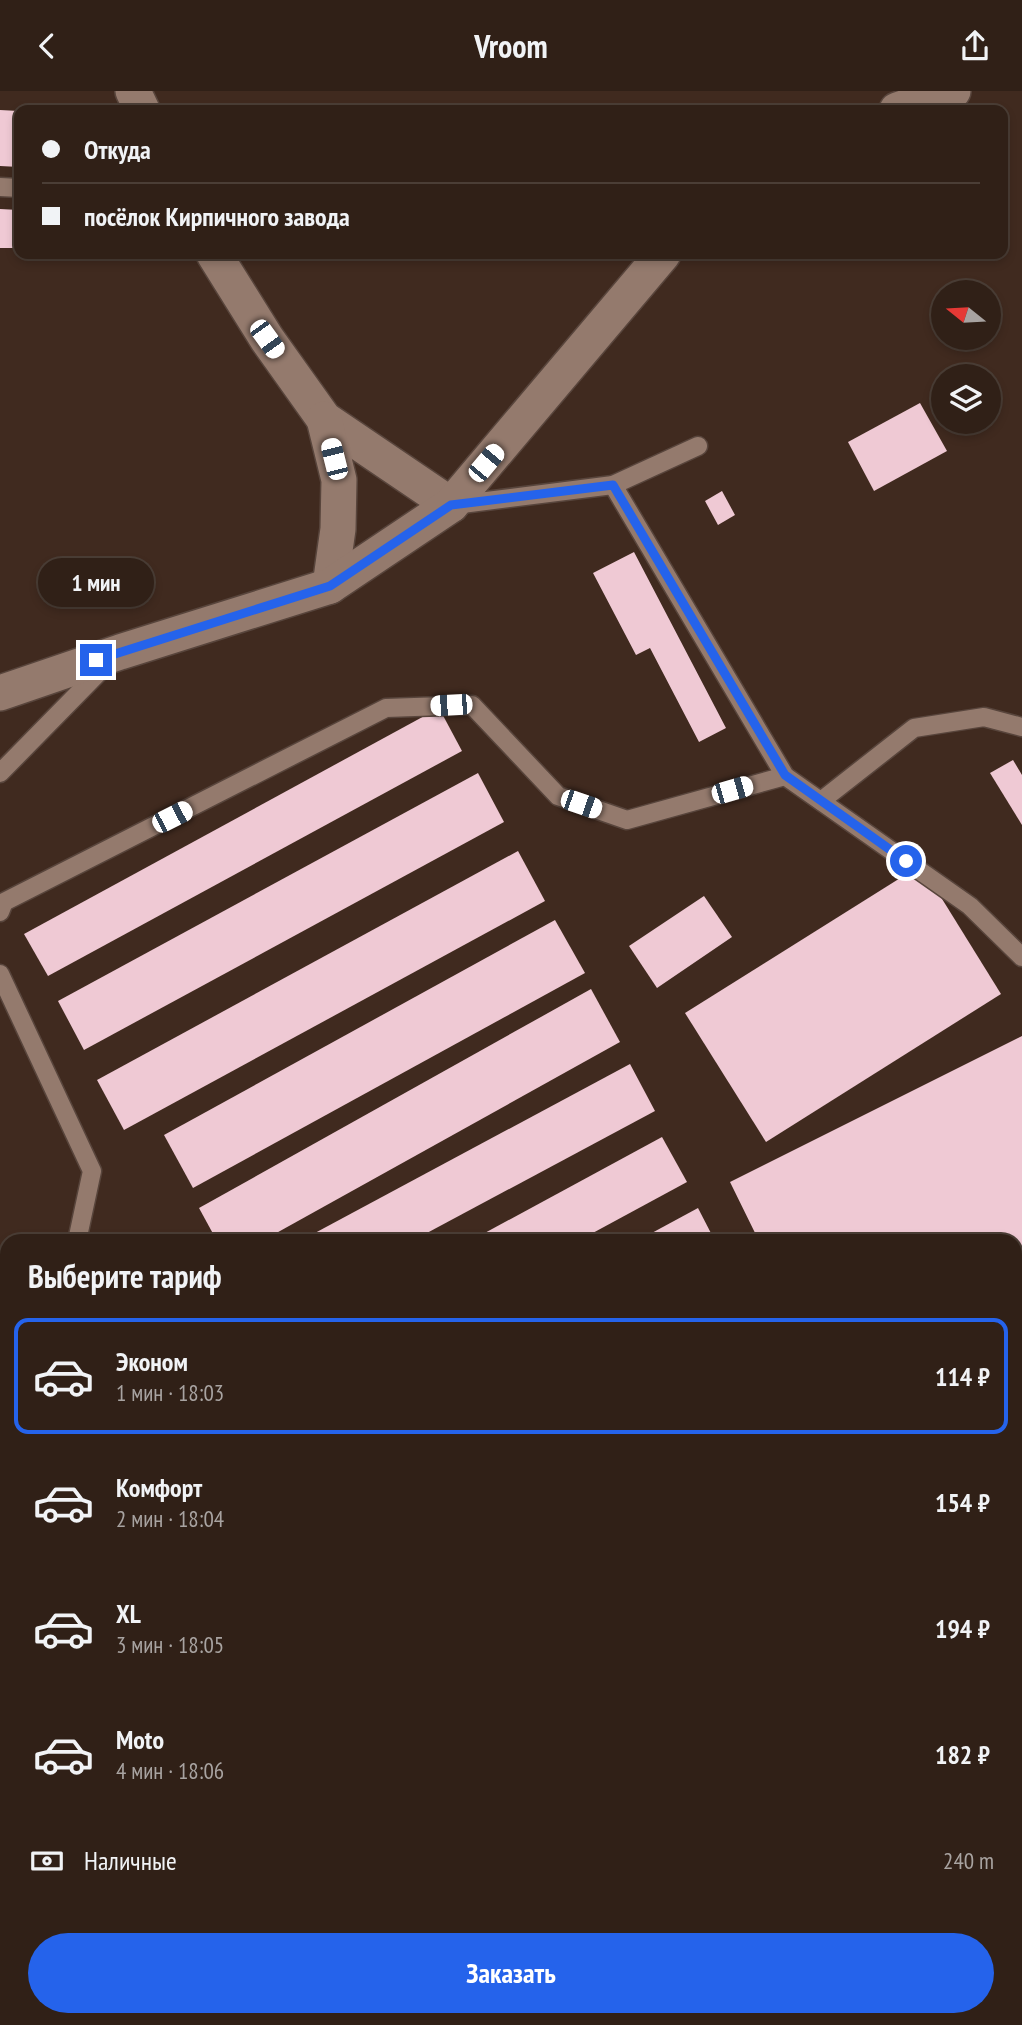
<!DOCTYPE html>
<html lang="ru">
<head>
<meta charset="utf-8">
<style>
  body { margin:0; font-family:"PT Sans Narrow",sans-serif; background:#3c2d24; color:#f1f3f6; height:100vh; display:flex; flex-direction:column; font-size:26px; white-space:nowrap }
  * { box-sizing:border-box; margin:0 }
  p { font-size:23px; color:#a8a3a1 }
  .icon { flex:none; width:38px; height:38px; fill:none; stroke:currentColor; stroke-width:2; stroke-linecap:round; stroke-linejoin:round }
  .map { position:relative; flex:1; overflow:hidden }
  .drawer { position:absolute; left:0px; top:1143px; width:1022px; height:793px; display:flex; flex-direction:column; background:#302017; border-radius:21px 21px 0 0; box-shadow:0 4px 10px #0003,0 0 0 2px #4b3e36 }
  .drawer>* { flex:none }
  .banner { position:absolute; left:14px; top:14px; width:994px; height:154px; border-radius:14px; box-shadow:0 4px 10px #0003,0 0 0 2px #4b3e36; display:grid; align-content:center; height:154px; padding:0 28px; background:#302017 }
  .needle { width:46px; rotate:288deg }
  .controls { position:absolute; left:931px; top:189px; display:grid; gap:14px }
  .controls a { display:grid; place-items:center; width:70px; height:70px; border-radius:50%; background:#302017; box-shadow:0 4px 10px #0003,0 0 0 2px #4b3e36; font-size:35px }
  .end { position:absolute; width:32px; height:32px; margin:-16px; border:9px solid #2563eb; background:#fff; box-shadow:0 0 0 4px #fff }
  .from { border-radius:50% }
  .bubble { position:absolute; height:49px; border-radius:24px; background:#302017; box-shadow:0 4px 10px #0003,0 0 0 2px #4b3e36; font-size:23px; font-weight:800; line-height:49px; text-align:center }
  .car { position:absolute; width:21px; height:42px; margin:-21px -10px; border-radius:9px; box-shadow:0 0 5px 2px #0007; background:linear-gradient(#fff 24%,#345 0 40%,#fff 0 76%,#345 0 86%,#fff 0) }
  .banner b { display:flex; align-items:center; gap:24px; height:66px; font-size:26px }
  .banner b+b { border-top:2px solid #4b3e36 }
  .banner i { width:18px; height:18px; background:#f1f3f6 }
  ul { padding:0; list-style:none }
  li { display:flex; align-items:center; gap:21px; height:116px; margin:0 14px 10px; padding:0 14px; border:4px solid transparent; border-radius:14px }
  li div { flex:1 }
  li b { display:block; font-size:26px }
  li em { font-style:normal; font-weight:800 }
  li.current { border-color:#2563eb }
  li>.icon { width:63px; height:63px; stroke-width:1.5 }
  h2 { padding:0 28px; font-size:32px; line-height:84px }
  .pay { display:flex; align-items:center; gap:18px; height:77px; padding:0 28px; font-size:26px }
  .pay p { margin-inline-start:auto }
  .primary-button { display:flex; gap:14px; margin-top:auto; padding:14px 28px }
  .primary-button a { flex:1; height:80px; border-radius:42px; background:#2563eb; color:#fff; font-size:28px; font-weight:800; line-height:80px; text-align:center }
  header { display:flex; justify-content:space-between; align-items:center; height:91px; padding:0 28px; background:#302017; font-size:32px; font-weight:800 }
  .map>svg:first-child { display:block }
  .building { fill:#efc9d4 }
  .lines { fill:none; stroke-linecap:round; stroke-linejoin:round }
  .service-casing { stroke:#58453c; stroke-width:21 }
  .minor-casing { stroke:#58453c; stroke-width:38 }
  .service { stroke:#947a6d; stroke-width:18 }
  .minor { stroke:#947a6d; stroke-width:35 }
  .route { stroke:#2563eb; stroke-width:9 }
</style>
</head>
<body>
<header><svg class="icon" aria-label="back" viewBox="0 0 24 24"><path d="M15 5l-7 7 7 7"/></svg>Vroom<svg class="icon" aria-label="share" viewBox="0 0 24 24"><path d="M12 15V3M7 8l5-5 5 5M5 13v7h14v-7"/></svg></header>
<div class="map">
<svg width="1022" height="1934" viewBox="0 0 1022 1934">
  <rect width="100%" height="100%" fill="#402a1f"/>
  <!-- building -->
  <g class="building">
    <polygon points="0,19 19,20 19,76 0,75"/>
    <polygon points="0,118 19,119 19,157 0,157"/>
    <polygon points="920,312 947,360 874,400 848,351"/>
    <polygon points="722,400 735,424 718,434 705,410"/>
    <polygon points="634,461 726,637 699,651 650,557 636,564 593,482"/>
    <polygon points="439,617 462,660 48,885 24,843"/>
    <polygon points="1013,669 1022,684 1022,734 990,682"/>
    <polygon points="478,682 504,731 84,959 58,910"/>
    <polygon points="518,760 545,810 124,1039 97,989"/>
    <polygon points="921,774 1001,903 766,1051 685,922"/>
    <polygon points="704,805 732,846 657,897 629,855"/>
    <polygon points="555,829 585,882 193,1097 164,1044"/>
    <polygon points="591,898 620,951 262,1150 217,1150 199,1117"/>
    <polygon points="1022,945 1022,1226 1015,1230 1015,1150 759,1150 730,1091"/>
    <polygon points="630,973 655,1020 412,1150 300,1150"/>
    <polygon points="662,1046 687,1091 578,1150 470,1150"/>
    <polygon points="698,1117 715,1150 637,1150"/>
    <polygon points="1022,1244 1022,1367 1015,1371 1015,1248"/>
    <polygon points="68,1928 158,1928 148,1934 71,1934"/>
    <polygon points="210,1928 326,1928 316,1934 200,1934"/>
  </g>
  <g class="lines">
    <!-- service casing -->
    <g class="service-casing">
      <g id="service">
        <polyline points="0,96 19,97"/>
        <polyline points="613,394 785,685 970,815 1022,866"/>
        <polyline points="454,414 613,394 698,355"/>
        <polyline points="0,682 107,573"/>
        <polyline points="821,710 914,637 984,626 1022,636"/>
        <polyline points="0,821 4,811 386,617 472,614 558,705 627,729 785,685"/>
        <polyline points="0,883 92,1080 77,1150"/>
        <polyline points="1015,1426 1022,1422"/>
        <polyline points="1015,1544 1022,1543"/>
      </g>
    </g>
    <!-- minor casing -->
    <g class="minor-casing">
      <g id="minor">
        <polyline points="133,0 142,19"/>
        <polyline points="897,19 953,0"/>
        <polyline points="214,163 267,248 324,328 451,414"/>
        <polyline points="324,328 339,389 338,438 330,495"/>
        <polyline points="0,602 120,561 330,495 451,414 663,163"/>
      </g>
    </g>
    <!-- service -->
    <use href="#service" class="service"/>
    <!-- minor -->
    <use href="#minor" class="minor"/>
  </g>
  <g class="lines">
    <!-- route -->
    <polyline class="route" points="96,569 330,495 451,414 613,394 785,684 906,770"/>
  </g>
</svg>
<div class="controls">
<a><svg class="needle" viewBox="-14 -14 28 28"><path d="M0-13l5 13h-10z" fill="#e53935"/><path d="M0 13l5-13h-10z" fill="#a8a3a1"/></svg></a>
<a><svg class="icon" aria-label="layers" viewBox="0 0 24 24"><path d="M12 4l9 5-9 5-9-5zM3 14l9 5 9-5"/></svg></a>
</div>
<i class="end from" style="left:906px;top:770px"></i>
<i class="end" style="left:96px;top:569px"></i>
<div class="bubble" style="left:38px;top:467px;width:116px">1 мин</div>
<i class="car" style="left:267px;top:248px;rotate:144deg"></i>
<i class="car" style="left:334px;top:368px;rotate:346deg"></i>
<i class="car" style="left:486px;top:372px;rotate:40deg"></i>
<i class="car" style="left:451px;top:614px;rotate:267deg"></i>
<i class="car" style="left:732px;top:699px;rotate:74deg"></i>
<i class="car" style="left:581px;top:713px;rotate:109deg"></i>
<i class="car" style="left:172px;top:726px;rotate:63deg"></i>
<div class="banner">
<b><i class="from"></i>Откуда</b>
<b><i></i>посёлок Кирпичного завода</b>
</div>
<section class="drawer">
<h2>Выберите тариф</h2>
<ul>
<li class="current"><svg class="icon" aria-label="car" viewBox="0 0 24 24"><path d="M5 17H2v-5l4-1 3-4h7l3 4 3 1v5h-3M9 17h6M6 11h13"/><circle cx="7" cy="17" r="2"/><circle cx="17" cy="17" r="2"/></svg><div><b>Эконом</b><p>1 мин · 18:03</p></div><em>114 ₽</em></li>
<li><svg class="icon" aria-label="car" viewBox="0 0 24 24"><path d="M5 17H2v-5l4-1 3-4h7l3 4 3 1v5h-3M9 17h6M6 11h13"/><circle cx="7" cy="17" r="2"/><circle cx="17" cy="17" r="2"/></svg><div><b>Комфорт</b><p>2 мин · 18:04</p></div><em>154 ₽</em></li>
<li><svg class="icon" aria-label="car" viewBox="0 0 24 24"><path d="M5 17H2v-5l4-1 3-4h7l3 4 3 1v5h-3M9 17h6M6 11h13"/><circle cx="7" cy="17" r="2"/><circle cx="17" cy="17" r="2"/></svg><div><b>XL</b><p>3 мин · 18:05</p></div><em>194 ₽</em></li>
<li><svg class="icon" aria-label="car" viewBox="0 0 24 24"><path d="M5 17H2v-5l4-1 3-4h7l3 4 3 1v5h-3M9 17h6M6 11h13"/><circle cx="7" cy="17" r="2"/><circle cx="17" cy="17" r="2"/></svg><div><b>Moto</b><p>4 мин · 18:06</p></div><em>182 ₽</em></li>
</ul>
<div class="pay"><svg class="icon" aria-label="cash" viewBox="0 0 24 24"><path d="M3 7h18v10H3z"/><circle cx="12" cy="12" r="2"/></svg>Наличные<p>240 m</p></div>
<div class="primary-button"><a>Заказать</a></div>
</section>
</div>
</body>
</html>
